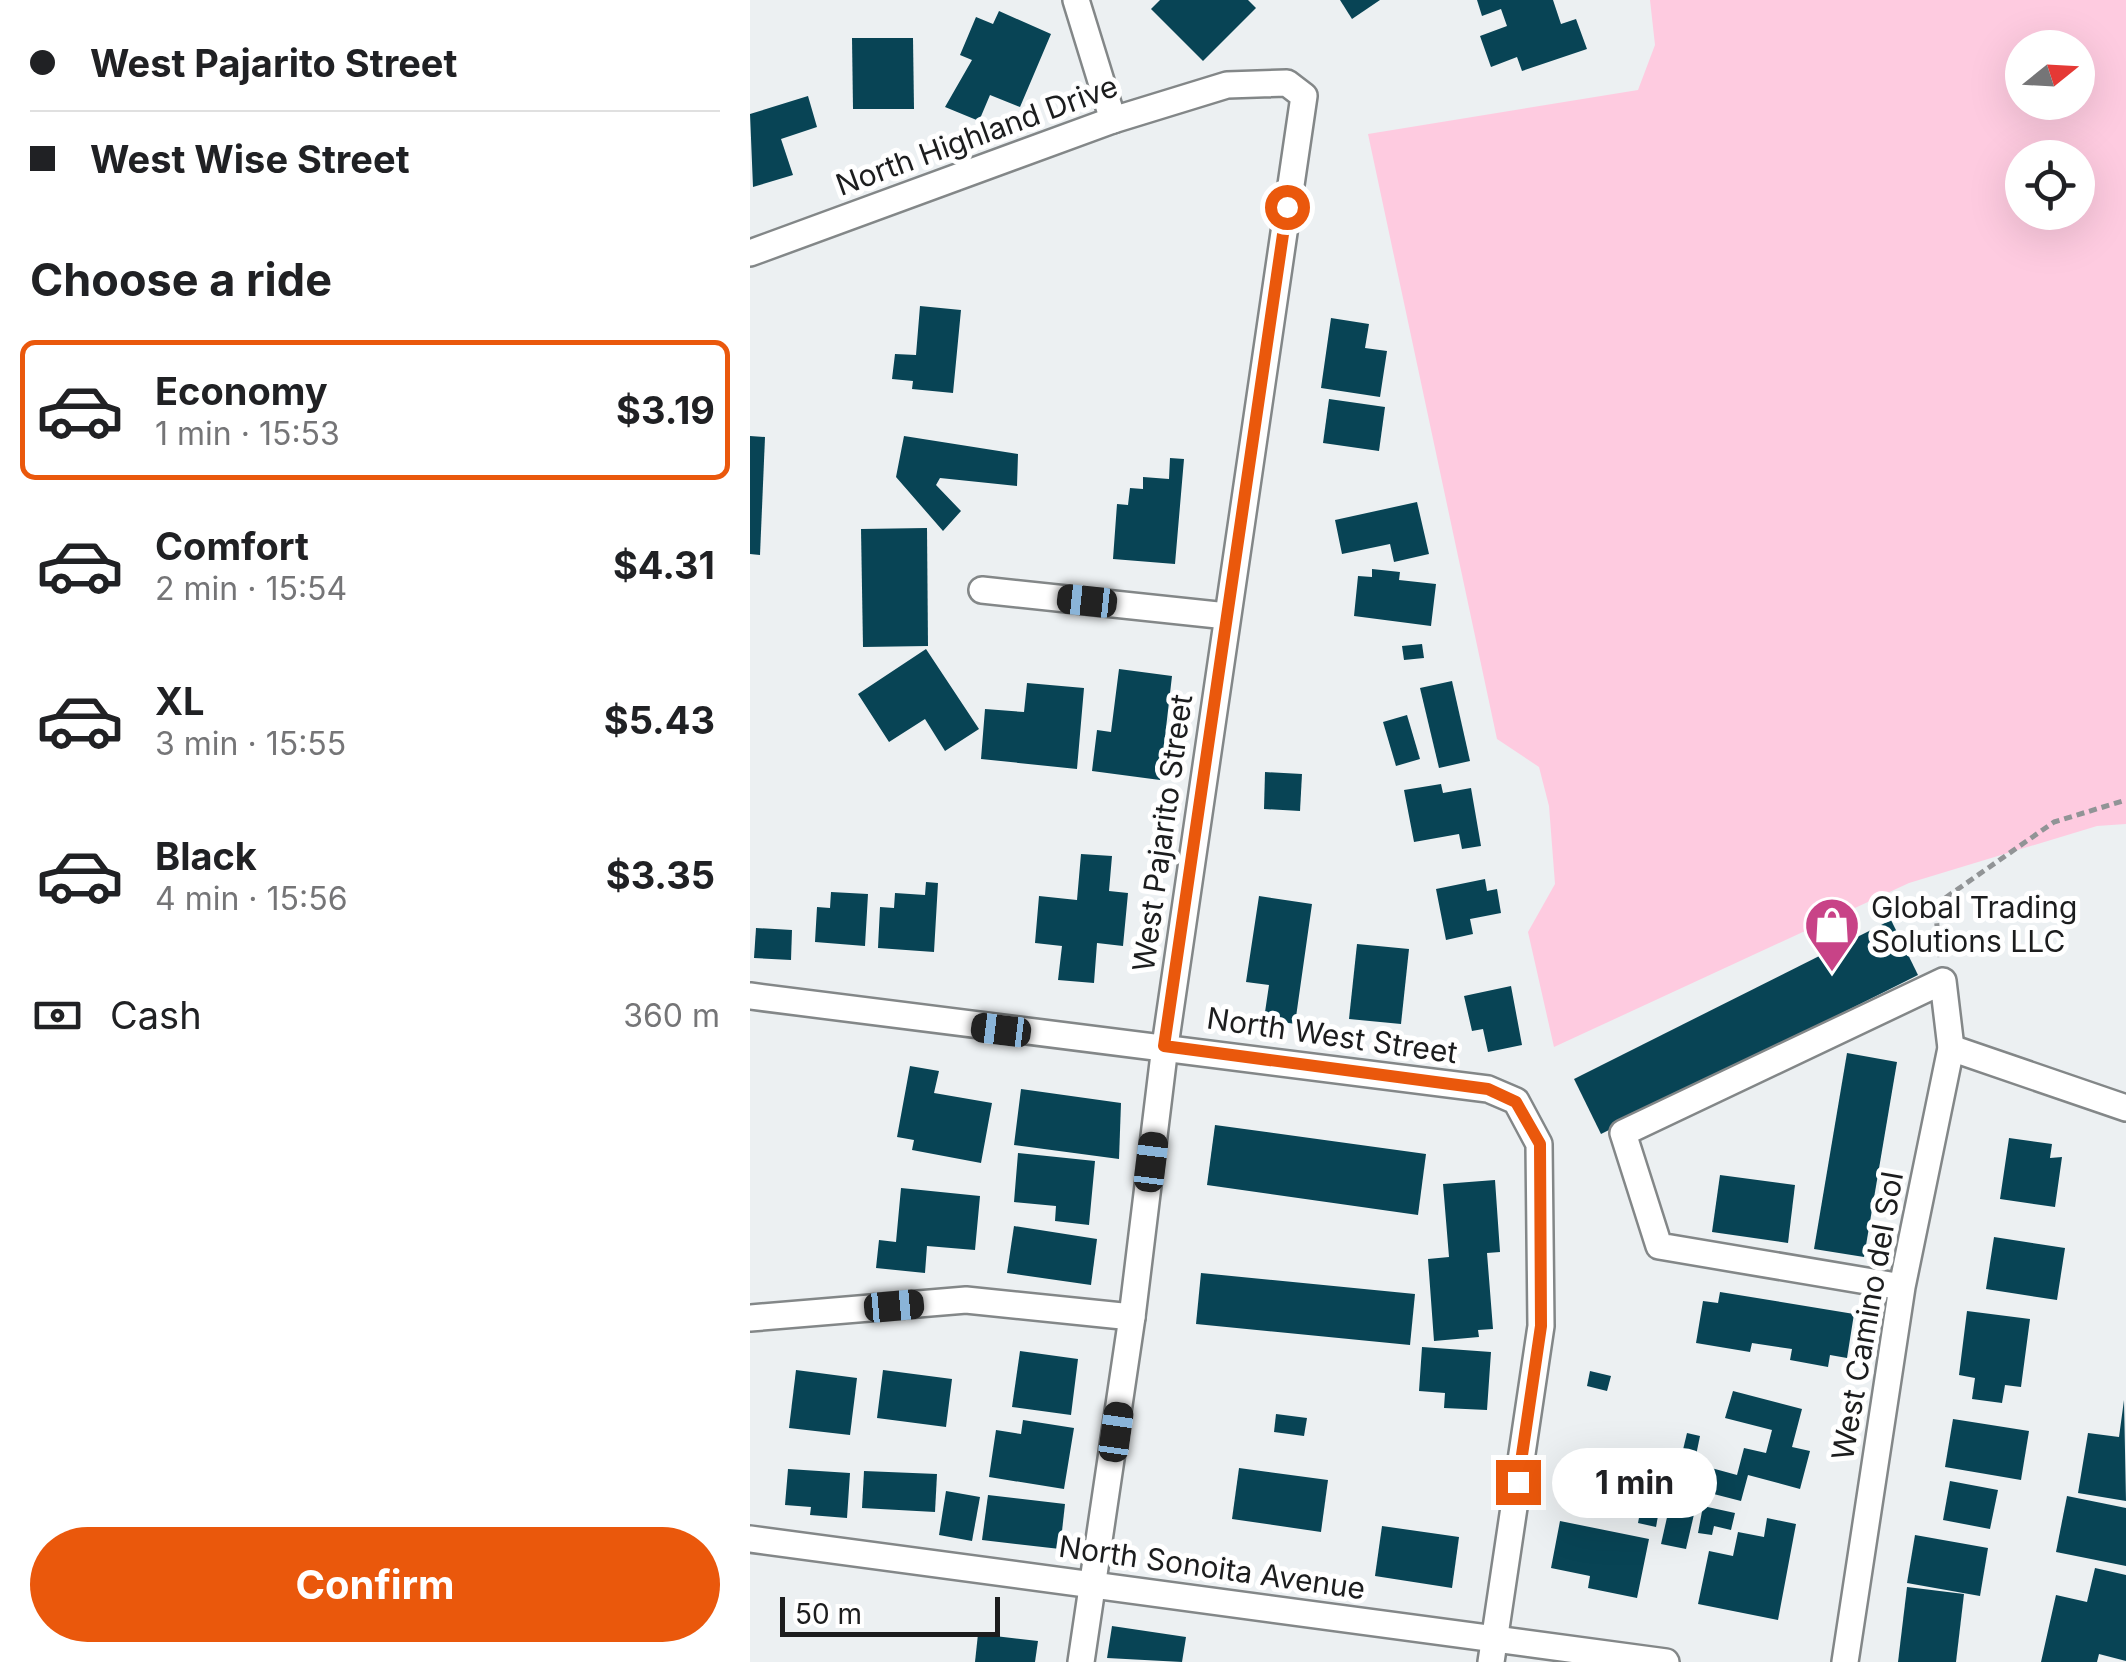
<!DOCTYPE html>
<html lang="en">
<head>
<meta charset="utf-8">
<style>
  body { margin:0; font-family:Inter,sans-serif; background:#f6f6f6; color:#202124; height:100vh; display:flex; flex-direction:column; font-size:38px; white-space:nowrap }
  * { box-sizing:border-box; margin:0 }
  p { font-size:32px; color:#757577 }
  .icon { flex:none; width:55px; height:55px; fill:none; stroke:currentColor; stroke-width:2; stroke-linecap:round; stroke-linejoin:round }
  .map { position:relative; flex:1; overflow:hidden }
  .panel { display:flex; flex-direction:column; background:#fff; width:750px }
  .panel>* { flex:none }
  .hud { display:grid; align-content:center; height:220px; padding:0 30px; background:#fff }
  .needle { width:65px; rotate:72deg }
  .buttons { position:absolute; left:1255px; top:30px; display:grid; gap:20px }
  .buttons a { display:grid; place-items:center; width:90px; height:90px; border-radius:50%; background:#fff; box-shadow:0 10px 40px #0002; font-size:50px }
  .scale { position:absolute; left:30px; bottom:25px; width:220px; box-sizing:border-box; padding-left:10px; border:5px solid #1c1d1e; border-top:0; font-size:28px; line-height:35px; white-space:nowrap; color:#1c1d1e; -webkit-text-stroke:8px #fff; paint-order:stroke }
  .end { position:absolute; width:45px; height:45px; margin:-22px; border:12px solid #ea580c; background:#fff; box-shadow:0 0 0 5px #fff }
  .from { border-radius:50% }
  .bubble { position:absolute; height:70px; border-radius:35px; background:#fff; box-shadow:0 10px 40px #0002; font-size:32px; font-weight:700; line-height:70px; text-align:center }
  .car { position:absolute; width:30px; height:60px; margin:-30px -15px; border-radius:12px; box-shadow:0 0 8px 2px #0007; background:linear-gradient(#222 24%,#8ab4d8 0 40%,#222 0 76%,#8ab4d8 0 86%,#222 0) }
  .hud b { display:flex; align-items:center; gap:35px; height:95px; font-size:38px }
  .hud b+b { border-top:2px solid #e0e0e0 }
  .hud i { width:25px; height:25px; background:#202124 }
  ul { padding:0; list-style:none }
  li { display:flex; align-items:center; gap:30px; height:140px; margin:0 20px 15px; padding:0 10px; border:5px solid transparent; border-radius:15px }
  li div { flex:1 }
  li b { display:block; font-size:38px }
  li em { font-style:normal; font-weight:700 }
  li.on { border-color:#ea580c }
  li>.icon { width:90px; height:90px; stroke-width:1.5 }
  h2 { padding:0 30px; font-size:45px; line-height:120px }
  .pay { display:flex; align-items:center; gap:25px; height:110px; padding:0 30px; font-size:38px }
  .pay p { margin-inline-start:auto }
  .cta { display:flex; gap:20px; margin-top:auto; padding:20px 30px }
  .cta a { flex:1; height:115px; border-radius:60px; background:#ea580c; color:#fff; font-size:40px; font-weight:700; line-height:115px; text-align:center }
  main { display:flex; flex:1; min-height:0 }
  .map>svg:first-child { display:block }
  .green { fill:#fecbe0; fill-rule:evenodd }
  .building { fill:#084455 }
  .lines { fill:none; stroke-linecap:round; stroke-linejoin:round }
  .minor-casing { stroke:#838788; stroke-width:30 }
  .path { stroke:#919496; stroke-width:5; stroke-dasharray:8 5; stroke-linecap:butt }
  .minor { stroke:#fff; stroke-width:25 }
  .route { stroke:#ea580c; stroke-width:12 }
  .labels { text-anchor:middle; stroke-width:10; stroke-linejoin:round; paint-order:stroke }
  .street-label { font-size:30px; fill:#1c1d1e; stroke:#fff }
  .poi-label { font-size:30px; fill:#1c1d1e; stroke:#fff; text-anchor:start }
</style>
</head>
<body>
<main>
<section class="panel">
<div class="hud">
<b><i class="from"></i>West Pajarito Street</b>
<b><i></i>West Wise Street</b>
</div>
<h2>Choose a ride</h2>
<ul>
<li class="on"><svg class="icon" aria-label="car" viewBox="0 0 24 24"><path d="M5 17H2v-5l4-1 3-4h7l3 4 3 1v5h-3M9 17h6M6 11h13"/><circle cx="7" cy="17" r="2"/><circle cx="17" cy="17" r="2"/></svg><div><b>Economy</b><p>1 min · 15:53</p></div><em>$3.19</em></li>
<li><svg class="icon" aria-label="car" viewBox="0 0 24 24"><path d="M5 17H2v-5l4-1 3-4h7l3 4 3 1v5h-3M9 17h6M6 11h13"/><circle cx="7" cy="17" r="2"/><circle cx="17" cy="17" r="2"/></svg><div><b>Comfort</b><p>2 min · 15:54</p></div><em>$4.31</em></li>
<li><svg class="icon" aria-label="car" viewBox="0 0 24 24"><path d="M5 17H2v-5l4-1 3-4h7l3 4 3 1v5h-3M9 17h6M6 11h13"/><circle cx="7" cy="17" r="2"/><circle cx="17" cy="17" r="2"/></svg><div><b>XL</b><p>3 min · 15:55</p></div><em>$5.43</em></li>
<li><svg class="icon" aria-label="car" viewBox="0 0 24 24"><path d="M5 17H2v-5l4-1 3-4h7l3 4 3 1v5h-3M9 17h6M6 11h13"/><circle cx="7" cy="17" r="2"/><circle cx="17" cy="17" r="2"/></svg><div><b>Black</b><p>4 min · 15:56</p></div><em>$3.35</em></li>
</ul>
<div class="pay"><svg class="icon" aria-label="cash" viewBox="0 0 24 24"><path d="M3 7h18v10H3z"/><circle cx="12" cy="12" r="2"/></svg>Cash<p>360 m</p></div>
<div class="cta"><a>Confirm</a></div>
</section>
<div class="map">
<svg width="1376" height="1662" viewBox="0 0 1376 1662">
  <rect width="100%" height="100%" fill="#ecf0f2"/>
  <!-- green -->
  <path class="green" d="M900 0H1376V824L1347 826 1159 883 804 1047 778 932 805 884 799 806 789 767 747 739 618 134 888 90 905 45ZM1272 48H1328V102H1272ZM1272 158H1328V212H1272Z"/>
  <!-- building -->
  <g class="building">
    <polygon points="410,0 498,0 506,8 453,61 401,9"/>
    <polygon points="590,0 630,0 602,19"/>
    <polygon points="727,0 803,0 811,24 826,19 837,49 772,71 767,57 741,67 730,36 757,26 751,9 732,16"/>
    <polygon points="249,11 301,34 270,107 240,95 229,121 195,107 222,60 210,55 226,17 243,24"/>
    <polygon points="102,38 163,38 164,109 103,109"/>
    <polygon points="58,96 67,127 31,139 43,175 3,187 0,114"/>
    <polygon points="170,306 211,310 203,393 162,389 163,381 142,379 145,354 166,355"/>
    <polygon points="581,318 619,324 615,348 637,351 630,397 571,388"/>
    <polygon points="579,399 635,407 629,451 573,443"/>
    <polygon points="0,436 15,437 10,555 0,554"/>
    <polygon points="154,436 268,454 267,486 190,478 186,485 211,511 193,531 146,477"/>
    <polygon points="420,458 434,459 425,564 363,559 367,504 378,505 380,488 393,489 393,477 419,479"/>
    <polygon points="667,502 679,554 644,562 640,544 592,554 585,520"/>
    <polygon points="177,528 178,646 113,647 111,529"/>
    <polygon points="622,569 650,572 649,580 686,584 681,626 604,616 608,576 622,577"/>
    <polygon points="672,644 674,658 654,660 652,646"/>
    <polygon points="176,649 229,729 195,751 175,719 139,742 108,694"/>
    <polygon points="369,669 422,676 410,780 342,771 347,730 361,732"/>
    <polygon points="702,681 720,761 689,768 670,688"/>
    <polygon points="277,683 334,688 327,769 231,759 235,709 274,712"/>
    <polygon points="657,715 670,759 646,766 633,722"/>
    <polygon points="515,772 552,774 550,811 514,809"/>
    <polygon points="691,784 693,793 721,788 731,846 712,849 709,834 664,842 654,790"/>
    <polygon points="331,854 362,856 359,891 378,893 373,946 347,943 344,983 308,980 312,946 285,943 289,896 327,900"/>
    <polygon points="735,879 737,891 747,889 751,913 720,919 723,934 696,940 686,889"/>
    <polygon points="176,882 188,883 184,952 128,948 130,907 144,908 145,893 175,895"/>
    <polygon points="81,892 118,894 115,946 65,942 67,907 80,908"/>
    <polygon points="509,896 562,904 545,1024 514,1019 519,985 496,982"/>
    <polygon points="1141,920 1168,975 851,1134 824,1079"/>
    <polygon points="6,928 42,930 41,960 4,958"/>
    <polygon points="607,944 659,949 651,1024 599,1019"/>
    <polygon points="761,986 772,1045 738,1052 733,1029 722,1031 714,996"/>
    <polygon points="1097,1053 1147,1062 1114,1257 1064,1249"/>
    <polygon points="160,1066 189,1071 184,1093 242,1103 231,1163 162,1150 164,1140 147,1137"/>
    <polygon points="271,1089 371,1103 369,1159 264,1145"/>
    <polygon points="465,1125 676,1154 668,1215 457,1185"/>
    <polygon points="1259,1138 1302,1144 1300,1158 1312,1157 1305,1207 1250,1199"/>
    <polygon points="268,1153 345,1161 339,1225 305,1221 306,1206 264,1202"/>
    <polygon points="970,1175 1045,1185 1038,1243 962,1232"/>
    <polygon points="745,1180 750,1252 737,1253 743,1329 728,1330 729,1337 684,1341 678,1259 699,1257 693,1184"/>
    <polygon points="151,1188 230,1196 225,1250 177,1246 175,1273 126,1268 129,1240 146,1242"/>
    <polygon points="264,1226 347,1239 341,1285 257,1273"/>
    <polygon points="1244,1237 1315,1248 1307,1300 1236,1289"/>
    <polygon points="451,1273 665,1294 660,1345 446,1324"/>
    <polygon points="970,1292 1104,1314 1097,1358 1080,1355 1078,1367 1040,1360 1042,1349 1002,1343 1000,1352 946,1343 953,1301 968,1303"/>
    <polygon points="1217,1311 1280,1319 1271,1387 1255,1385 1252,1403 1222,1399 1225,1378 1209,1375"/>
    <polygon points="672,1347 741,1352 737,1410 694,1408 695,1393 669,1391"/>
    <polygon points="270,1351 328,1359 321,1415 262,1407"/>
    <polygon points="46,1370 107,1378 100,1435 39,1428"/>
    <polygon points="133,1370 202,1379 196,1427 127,1418"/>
    <polygon points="840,1371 861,1376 857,1391 837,1386"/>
    <polygon points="983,1391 1052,1409 1042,1447 1060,1451 1050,1489 998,1475 991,1501 948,1490 954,1466 987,1475 994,1448 1016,1453 1022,1430 975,1418"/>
    <polygon points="1374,1400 1376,1501 1328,1493 1338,1433 1369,1437"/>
    <polygon points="526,1414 557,1418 554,1436 524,1432"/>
    <polygon points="1203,1419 1279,1431 1271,1480 1195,1467"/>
    <polygon points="273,1420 324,1428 314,1489 239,1477 246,1430 271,1434"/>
    <polygon points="937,1433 950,1436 944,1465 930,1462"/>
    <polygon points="489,1468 578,1480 571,1532 482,1519"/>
    <polygon points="38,1469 100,1473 97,1518 60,1515 61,1507 35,1505"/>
    <polygon points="114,1471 187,1474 185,1512 112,1508"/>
    <polygon points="1200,1481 1248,1490 1240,1529 1193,1520"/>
    <polygon points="196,1491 230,1497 222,1541 189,1535"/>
    <polygon points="238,1495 315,1504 310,1549 232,1540"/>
    <polygon points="1317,1496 1376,1508 1376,1566 1306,1552"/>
    <polygon points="892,1501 910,1505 906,1527 888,1523"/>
    <polygon points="920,1504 945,1510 936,1549 911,1544"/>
    <polygon points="953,1506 985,1513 981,1530 964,1526 962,1535 948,1533"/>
    <polygon points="1017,1518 1046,1524 1028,1620 948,1604 959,1551 983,1556 988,1532 1014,1537"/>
    <polygon points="810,1521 899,1539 887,1598 838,1588 840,1576 801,1568"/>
    <polygon points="632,1526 709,1537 702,1588 625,1576"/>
    <polygon points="1165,1535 1238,1548 1230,1596 1157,1583"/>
    <polygon points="1345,1568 1376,1575 1376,1661 1349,1654 1347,1662 1291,1662 1306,1595 1337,1602"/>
    <polygon points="1157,1587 1214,1594 1206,1662 1148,1662"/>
    <polygon points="362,1626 436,1637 432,1662 357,1658"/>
    <polygon points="228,1634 288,1641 285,1662 225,1662"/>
  </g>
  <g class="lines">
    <!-- minor casing -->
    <g class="minor-casing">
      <g id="minor">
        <polyline points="326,0 363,120"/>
        <polyline points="0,253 363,120 477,85 537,83 554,96 415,1046 382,1317 331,1662"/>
        <polyline points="232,590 477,616"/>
        <polyline points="0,996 738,1089 766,1101 789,1144 791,1326 741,1662"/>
        <polyline points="1201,1048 1376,1108"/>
        <polyline points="0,1318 216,1300 382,1317"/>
        <polyline points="0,1539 916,1662"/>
        <polyline points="1095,1662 1152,1287 1201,1048 1193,981 873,1133 909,1246 1152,1287"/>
      </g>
    </g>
    <!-- path -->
    <polyline class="path" points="1190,957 1185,905 1304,822 1376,800"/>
    <!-- minor -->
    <use href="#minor" class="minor"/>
  </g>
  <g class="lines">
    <!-- route -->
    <polyline class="route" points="537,207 414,1046 738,1089 766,1102 790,1144 791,1326 768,1482"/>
  </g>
  <!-- icons -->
  <defs>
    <g id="shop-pin" transform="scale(2.875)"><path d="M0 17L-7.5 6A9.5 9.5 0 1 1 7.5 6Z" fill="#c84387" stroke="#fff"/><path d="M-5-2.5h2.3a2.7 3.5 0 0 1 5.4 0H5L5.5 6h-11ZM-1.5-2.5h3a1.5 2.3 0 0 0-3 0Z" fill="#fff"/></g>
  </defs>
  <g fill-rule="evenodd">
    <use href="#shop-pin" x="1082" y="925"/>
  </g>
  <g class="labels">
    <!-- street labels -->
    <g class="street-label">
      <text transform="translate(227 136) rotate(-20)" y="10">North Highland Drive</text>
      <text transform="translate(413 833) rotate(-82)" y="10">West Pajarito Street</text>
      <text transform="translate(582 1036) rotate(8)" y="10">North West Street</text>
      <text transform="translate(1118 1316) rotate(-80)" y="10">West Camino del Sol</text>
      <text transform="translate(462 1568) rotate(8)" y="10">North Sonoita Avenue</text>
    </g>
    <!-- poi labels -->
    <g class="poi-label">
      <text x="1121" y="918">Global Trading<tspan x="1121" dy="34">Solutions LLC</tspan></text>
    </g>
  </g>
</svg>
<div class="buttons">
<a><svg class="needle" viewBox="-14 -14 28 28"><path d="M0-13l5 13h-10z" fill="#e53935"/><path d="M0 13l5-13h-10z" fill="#757577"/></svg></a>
<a><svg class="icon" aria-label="locate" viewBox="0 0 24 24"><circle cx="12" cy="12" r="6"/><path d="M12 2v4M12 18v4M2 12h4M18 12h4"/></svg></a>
</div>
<div class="scale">50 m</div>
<i class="end from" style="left:537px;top:207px"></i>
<i class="end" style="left:768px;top:1482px"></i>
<div class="bubble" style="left:802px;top:1448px;width:165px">1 min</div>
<i class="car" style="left:337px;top:601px;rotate:276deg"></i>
<i class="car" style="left:251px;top:1030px;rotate:277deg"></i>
<i class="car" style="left:401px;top:1162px;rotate:7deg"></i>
<i class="car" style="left:144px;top:1306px;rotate:85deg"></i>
<i class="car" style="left:366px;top:1432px;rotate:8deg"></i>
</div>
</main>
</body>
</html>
